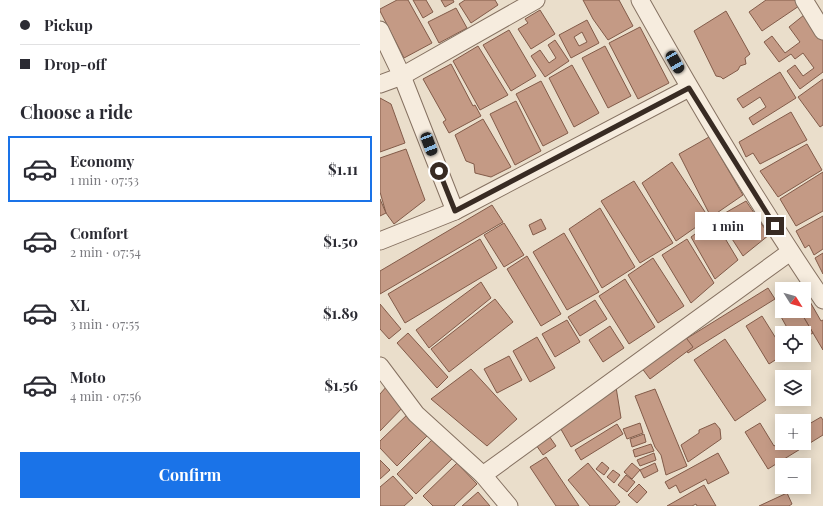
<!DOCTYPE html>
<html lang="en">
<head>
<meta charset="utf-8">
<style>
  body { margin:0; font-family:"Playfair Display",serif; background:#f2f2f3; color:#2b2b33; height:100vh; display:flex; flex-direction:column; font-size:15px; white-space:nowrap }
  * { box-sizing:border-box; margin:0 }
  p { font-size:13px; color:#7c7c81 }
  .icon { flex:none; width:22px; height:22px; fill:none; stroke:currentColor; stroke-width:2; stroke-linecap:round; stroke-linejoin:round }
  .map { position:relative; flex:1; overflow:hidden }
  .panel { display:flex; flex-direction:column; background:#fff; width:380px }
  .panel>* { flex:none }
  .hud { display:grid; align-content:center; height:88px; padding:0 20px; background:#fff }
  .needle { width:26px; rotate:127deg }
  .controls { position:absolute; left:395px; top:282px; display:grid; gap:8px }
  .controls a { display:grid; place-items:center; width:36px; height:36px; border-radius:0px; background:#fff; box-shadow:0 2px 10px #0003; font-size:20px }
  .end { position:absolute; width:18px; height:18px; margin:-9px; border:5px solid #382b23; background:#fff; box-shadow:0 0 0 2px #fff }
  .from { border-radius:50% }
  .bubble { position:absolute; height:28px; border-radius:0px; background:#fff; box-shadow:0 2px 10px #0003; font-size:13px; font-weight:700; line-height:28px; text-align:center }
  .car { position:absolute; width:12px; height:24px; margin:-12px -6px; border-radius:5px; box-shadow:0 0 3px 1px #0007; background:linear-gradient(#222 24%,#8ab4d8 0 40%,#222 0 76%,#8ab4d8 0 86%,#222 0) }
  .hud b { display:flex; align-items:center; gap:14px; height:38px; font-size:15px }
  .hud b+b { border-top:1px solid #e1e1e2 }
  .hud i { width:10px; height:10px; background:#2b2b33 }
  ul { padding:0; list-style:none }
  li { display:flex; align-items:center; gap:12px; height:66px; margin:0 8px 6px; padding:0 12px; border:2px solid transparent; border-radius:0px }
  li div { flex:1 }
  li b { display:block; font-size:15px }
  li em { font-style:normal; font-weight:700 }
  li.current { border-color:#1a73e8 }
  li>.icon { width:36px; height:36px; stroke-width:1.5 }
  h2 { padding:0 20px; font-size:18px; line-height:48px }
  .action { display:flex; gap:8px; margin-top:auto; padding:8px 20px }
  .action a { flex:1; height:46px; border-radius:0px; background:#1a73e8; color:#fff; font-size:16px; font-weight:700; line-height:46px; text-align:center }
  main { display:flex; flex:1; min-height:0 }
  .map>svg:first-child { display:block }
  .building { fill:#c49a85; stroke:#825b49; fill-rule:evenodd }
  .lines { fill:none; stroke-linecap:round; stroke-linejoin:round }
  .street-casing { stroke:#857161; stroke-width:19 }
  .street { stroke:#f6ecde; stroke-width:17 }
  .route { stroke:#382b23; stroke-width:5 }
</style>
</head>
<body>
<main>
<section class="panel">
<div class="hud">
<b><i class="from"></i>Pickup</b>
<b><i></i>Drop-off</b>
</div>
<h2>Choose a ride</h2>
<ul>
<li class="current"><svg class="icon" aria-label="car" viewBox="0 0 24 24"><path d="M5 17H2v-5l4-1 3-4h7l3 4 3 1v5h-3M9 17h6M6 11h13"/><circle cx="7" cy="17" r="2"/><circle cx="17" cy="17" r="2"/></svg><div><b>Economy</b><p>1 min · 07:53</p></div><em>$1.11</em></li>
<li><svg class="icon" aria-label="car" viewBox="0 0 24 24"><path d="M5 17H2v-5l4-1 3-4h7l3 4 3 1v5h-3M9 17h6M6 11h13"/><circle cx="7" cy="17" r="2"/><circle cx="17" cy="17" r="2"/></svg><div><b>Comfort</b><p>2 min · 07:54</p></div><em>$1.50</em></li>
<li><svg class="icon" aria-label="car" viewBox="0 0 24 24"><path d="M5 17H2v-5l4-1 3-4h7l3 4 3 1v5h-3M9 17h6M6 11h13"/><circle cx="7" cy="17" r="2"/><circle cx="17" cy="17" r="2"/></svg><div><b>XL</b><p>3 min · 07:55</p></div><em>$1.89</em></li>
<li><svg class="icon" aria-label="car" viewBox="0 0 24 24"><path d="M5 17H2v-5l4-1 3-4h7l3 4 3 1v5h-3M9 17h6M6 11h13"/><circle cx="7" cy="17" r="2"/><circle cx="17" cy="17" r="2"/></svg><div><b>Moto</b><p>4 min · 07:56</p></div><em>$1.56</em></li>
</ul>
<div class="action"><a>Confirm</a></div>
</section>
<div class="map">
<svg width="443" height="506" viewBox="0 0 443 506">
  <rect width="100%" height="100%" fill="#eadecb"/>
  <!-- building -->
  <g class="building">
    <polygon points="17,0 28,0 52,43 24,58 0,11 0,9"/>
    <polygon points="33,0 46,0 53,12 43,18"/>
    <polygon points="61,0 73,0 74,2 65,7"/>
    <polygon points="85,0 115,0 118,5 91,23 79,4"/>
    <polygon points="203,0 239,0 253,26 228,40 213,19"/>
    <polygon points="386,0 415,0 419,6 382,31 369,12"/>
    <polygon points="76,8 87,28 59,43 48,22"/>
    <polygon points="160,10 175,34 151,49 138,29 148,23 145,19"/>
    <polygon points="346,11 370,54 365,58 366,64 360,66 358,70 343,79 341,77 336,76 314,31"/>
    <polygon points="429,11 443,30 443,72 420,89 407,71 415,65 423,76 434,68 423,53 415,59 411,54 399,62 384,42 392,36 405,53 420,42 409,27"/>
    <path d="M207 20 219 43 191 58 179 35ZM202 32 207 42 199 46 194 37Z"/>
    <polygon points="260,27 289,83 258,99 229,43"/>
    <polygon points="129,30 156,76 131,91 103,45"/>
    <polygon points="175,40 189,61 165,77 151,56 160,50 169,63 176,58 168,45"/>
    <polygon points="98,46 128,95 100,110 73,61"/>
    <polygon points="225,46 251,96 228,108 202,58"/>
    <polygon points="71,64 93,106 95,105 101,116 69,133 63,122 66,120 43,79"/>
    <polygon points="192,65 219,113 194,127 169,78"/>
    <polygon points="400,72 416,98 373,125 369,118 386,107 380,97 363,108 357,99"/>
    <polygon points="443,79 443,125 440,127 418,97"/>
    <polygon points="161,81 188,133 163,146 136,94"/>
    <polygon points="0,98 11,104 25,143 0,152"/>
    <polygon points="136,101 161,151 135,165 110,114"/>
    <polygon points="411,112 427,140 380,164 373,153 366,157 359,142"/>
    <polygon points="103,119 131,167 111,177 95,173 94,164 86,161 75,135"/>
    <polygon points="329,137 363,195 331,217 299,154"/>
    <polygon points="427,144 442,170 398,197 380,171"/>
    <polygon points="26,149 45,200 14,224 6,213 0,192 0,158"/>
    <polygon points="292,162 329,218 296,241 262,183"/>
    <polygon points="443,172 443,211 416,226 400,199"/>
    <polygon points="254,181 293,243 260,263 221,201"/>
    <polygon points="0,199 6,213 0,216"/>
    <polygon points="366,201 389,235 363,256 338,217"/>
    <polygon points="112,205 123,222 0,294 0,271"/>
    <polygon points="220,208 255,267 222,288 189,229"/>
    <polygon points="443,216 443,249 434,255 429,245 425,248 416,231"/>
    <polygon points="161,219 166,229 153,235 149,225"/>
    <polygon points="334,220 358,260 335,279 311,237"/>
    <polygon points="124,223 144,255 124,267 104,235"/>
    <polygon points="184,233 219,292 187,310 153,252"/>
    <polygon points="100,239 117,268 25,323 8,294"/>
    <polygon points="307,239 334,283 311,303 282,255"/>
    <polygon points="443,253 443,274 435,258"/>
    <polygon points="147,256 181,314 161,326 127,269"/>
    <polygon points="273,258 304,306 278,323 248,275"/>
    <polygon points="245,279 275,327 249,344 219,296"/>
    <polygon points="101,282 111,298 49,348 36,330"/>
    <polygon points="388,288 395,299 308,353 301,342"/>
    <polygon points="425,293 441,321 443,320 443,350 420,311 424,311 424,294"/>
    <polygon points="115,299 133,322 69,372 51,349"/>
    <polygon points="215,300 227,319 200,336 188,317"/>
    <polygon points="0,304 21,329 9,339 0,329"/>
    <polygon points="407,311 420,311 433,333 424,338 424,333 410,333 400,315"/>
    <polygon points="382,316 402,348 403,355 389,364 366,326"/>
    <polygon points="187,320 200,342 175,357 162,334"/>
    <polygon points="230,326 244,348 223,362 209,340"/>
    <polygon points="28,333 68,377 57,388 17,343"/>
    <polygon points="304,335 313,347 270,379 261,367"/>
    <polygon points="157,337 175,368 150,382 133,351"/>
    <polygon points="345,339 386,400 355,421 314,360"/>
    <polygon points="129,356 142,380 117,393 104,369"/>
    <polygon points="91,369 137,419 107,446 51,399"/>
    <polygon points="7,386 26,404 0,431 0,394"/>
    <polygon points="236,387 241,418 191,447 178,424"/>
    <polygon points="275,389 307,466 286,475 281,455 275,447 255,396"/>
    <polygon points="31,411 51,432 17,466 0,448 0,441"/>
    <polygon points="441,417 443,420 443,435 388,469 365,432 380,423 394,446 402,441 402,443 424,443 424,427"/>
    <polygon points="260,423 263,433 247,439 243,429"/>
    <polygon points="335,423 340,429 341,439 308,462 301,445 319,433 319,430"/>
    <polygon points="237,424 243,434 201,460 195,450"/>
    <polygon points="167,433 176,446 163,455 154,442"/>
    <polygon points="264,434 266,442 252,447 250,439"/>
    <polygon points="55,437 74,457 36,494 17,474"/>
    <polygon points="271,444 274,451 255,457 253,450"/>
    <polygon points="274,453 276,460 260,466 257,460"/>
    <polygon points="338,453 349,473 328,484 326,479 300,493 296,485 289,489 285,482"/>
    <polygon points="166,457 199,506 176,506 150,467"/>
    <polygon points="0,460 10,470 0,479"/>
    <polygon points="222,462 229,468 224,475 216,469"/>
    <polygon points="77,463 97,484 74,506 53,506 43,496"/>
    <polygon points="208,463 240,502 235,506 210,506 188,480"/>
    <polygon points="252,463 260,470 252,479 244,472"/>
    <polygon points="275,463 278,471 264,478 260,470"/>
    <polygon points="233,470 240,475 234,483 227,477"/>
    <polygon points="246,475 255,482 247,492 238,485"/>
    <polygon points="13,476 33,498 24,506 0,506 0,487"/>
    <polygon points="259,484 267,492 257,503 248,495"/>
    <polygon points="324,485 336,506 317,506 316,504 312,506 287,506"/>
    <polygon points="98,492 110,506 82,506"/>
    <polygon points="407,493 412,504 409,506 379,506"/>
  </g>
  <g class="lines">
    <!-- street casing -->
    <g class="street-casing">
      <g id="street">
        <path d="M260 0C317 102 377 203 443 300"/>
        <polyline points="424,0 443,31"/>
        <polyline points="0,30 22,76 75,211"/>
        <polyline points="0,84 22,76 156,0"/>
        <polyline points="0,241 75,211 309,88"/>
        <polyline points="0,366 36,414 103,475 129,506"/>
        <polyline points="103,475 410,252"/>
      </g>
    </g>
    <!-- street -->
    <use href="#street" class="street"/>
  </g>
  <g class="lines">
    <!-- route -->
    <polyline class="route" points="59,171 75,211 309,88 395,226"/>
  </g>
</svg>
<div class="controls">
<a><svg class="needle" viewBox="-14 -14 28 28"><path d="M0-13l5 13h-10z" fill="#e53935"/><path d="M0 13l5-13h-10z" fill="#7c7c81"/></svg></a>
<a><svg class="icon" aria-label="locate" viewBox="0 0 24 24"><circle cx="12" cy="12" r="6"/><path d="M12 2v4M12 18v4M2 12h4M18 12h4"/></svg></a>
<a><svg class="icon" aria-label="layers" viewBox="0 0 24 24"><path d="M12 4l9 5-9 5-9-5zM3 14l9 5 9-5"/></svg></a>
<a>+</a>
<a>−</a>
</div>
<i class="end from" style="left:59px;top:171px"></i>
<i class="end" style="left:395px;top:226px"></i>
<div class="bubble" style="left:315px;top:212px;width:66px">1 min</div>
<i class="car" style="left:295px;top:62px;rotate:150deg"></i>
<i class="car" style="left:49px;top:144px;rotate:159deg"></i>
</div>
</main>
</body>
</html>
